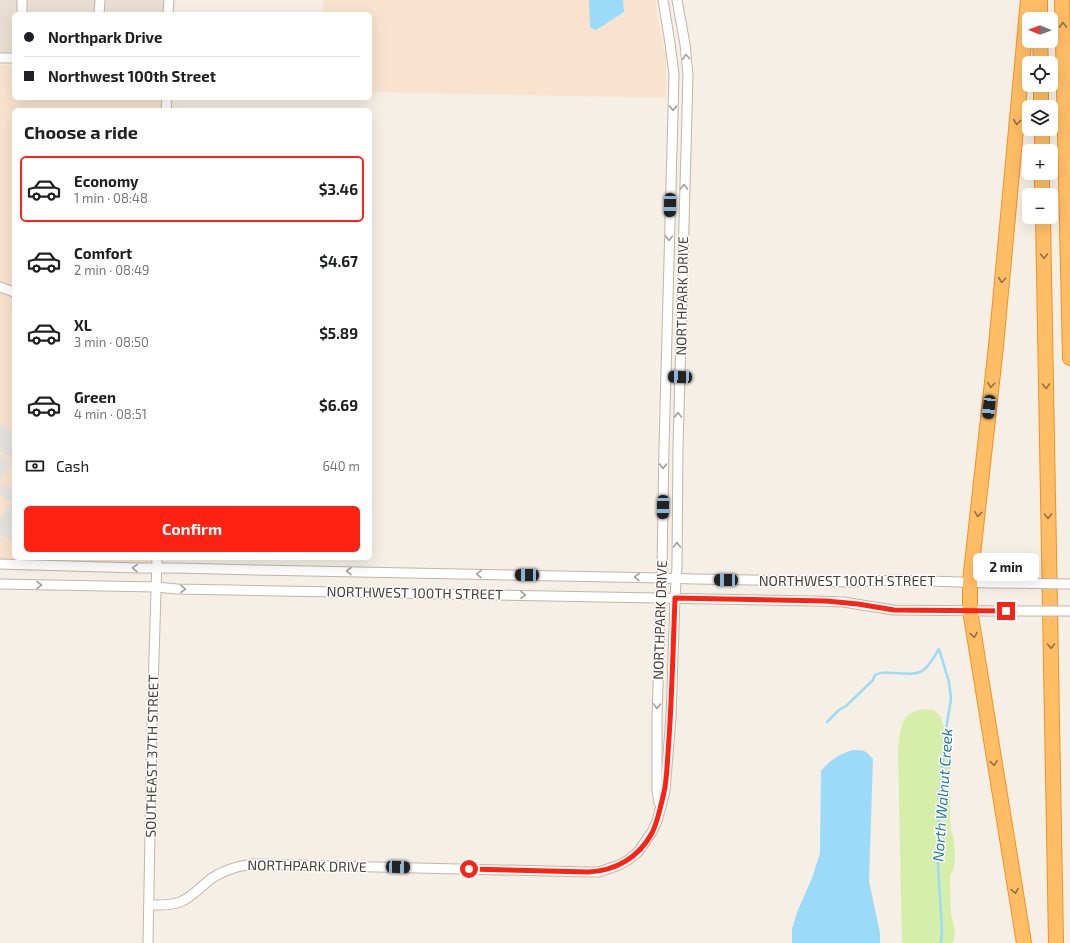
<!DOCTYPE html>
<html lang="en">
<head>
<meta charset="utf-8">
<style>
  body { margin:0; font-family:"Exo 2",sans-serif; background:#f6f6f6; color:#202124; height:100vh; display:flex; flex-direction:column; font-size:15px; white-space:nowrap }
  * { box-sizing:border-box; margin:0 }
  p { font-size:13px; color:#757577 }
  .icon { flex:none; width:22px; height:22px; fill:none; stroke:currentColor; stroke-width:2; stroke-linecap:round; stroke-linejoin:round }
  .map { position:relative; flex:1; overflow:hidden }
  .panel { position:absolute; left:12px; top:108px; width:360px; height:452px; display:flex; flex-direction:column; background:#fff; border-radius:6px; box-shadow:0 4px 16px #0002 }
  .panel>* { flex:none }
  .guide { position:absolute; left:12px; top:12px; width:360px; height:88px; border-radius:6px; box-shadow:0 4px 16px #0002; display:grid; align-content:center; height:88px; padding:0 12px; background:#fff }
  .needle { width:26px; rotate:271deg }
  .controls { position:absolute; left:1022px; top:12px; display:grid; gap:8px }
  .controls a { display:grid; place-items:center; width:36px; height:36px; border-radius:6px; background:#fff; box-shadow:0 4px 16px #0002; font-size:20px }
  .end { position:absolute; width:18px; height:18px; margin:-9px; border:5px solid #ff2112; background:#fff; box-shadow:0 0 0 2px #fff }
  .from { border-radius:50% }
  .bubble { position:absolute; height:28px; border-radius:6px; background:#fff; box-shadow:0 4px 16px #0002; font-size:13px; font-weight:700; line-height:28px; text-align:center }
  .car { position:absolute; width:12px; height:24px; margin:-12px -6px; border-radius:5px; box-shadow:0 0 3px 1px #0007; background:linear-gradient(#222 24%,#8ab4d8 0 40%,#222 0 76%,#8ab4d8 0 86%,#222 0) }
  .guide b { display:flex; align-items:center; gap:14px; height:38px; font-size:15px }
  .guide b+b { border-top:1px solid #e0e0e0 }
  .guide i { width:10px; height:10px; background:#202124 }
  ul { padding:0; list-style:none }
  li { display:flex; align-items:center; gap:12px; height:66px; margin:0 8px 6px; padding:0 4px; border:2px solid transparent; border-radius:6px }
  li div { flex:1 }
  li b { display:block; font-size:15px }
  li em { font-style:normal; font-weight:700 }
  li.on { border-color:#ff2112 }
  li>.icon { width:36px; height:36px; stroke-width:1.5 }
  h2 { padding:0 12px; font-size:18px; line-height:48px }
  .pay { display:flex; align-items:center; gap:10px; height:44px; padding:0 12px; font-size:15px }
  .pay p { margin-inline-start:auto }
  .action { display:flex; gap:8px; margin-top:auto; padding:8px 12px }
  .action a { flex:1; height:46px; border-radius:6px; background:#ff2112; color:#fff; font-size:16px; font-weight:700; line-height:46px; text-align:center }
  .map>svg:first-child { display:block }
  .residential { fill:#e9e0d3 }
  .commercial { fill:#f9e3ce }
  .green { fill:#d5eea9 }
  .parking { fill:#e5e2de }
  .water { fill:#9bdbf9 }
  .lines { fill:none; stroke-linecap:round; stroke-linejoin:round }
  .stream { stroke:#9bdbf9; stroke-width:2.5 }
  .minor-casing { stroke:#c1b6a7; stroke-width:11 }
  .highway-casing { stroke:#ef9325; stroke-width:16 }
  .minor { stroke:#fff; stroke-width:9 }
  .highway { stroke:#ffbe66; stroke-width:14 }
  .minor-bridge-casing { stroke:#c1b6a7; stroke-width:11; stroke-linecap:butt }
  .minor-bridge { stroke:#fff; stroke-width:9 }
  .oneway { stroke:#917148 }
  .oneway2 { stroke:#a49e9a }
  .route { stroke:#ff2112; stroke-width:5 }
  .labels { text-anchor:middle; stroke-width:3; stroke-linejoin:round; paint-order:stroke }
  .street-label { font-size:14px; fill:#483e34; stroke:#fff }
  .water-label { font-size:15px; font-style:italic; fill:#1f79a7; stroke:#fff }
</style>
</head>
<body>
<div class="map">
<svg width="1070" height="943" viewBox="0 0 1070 943">
  <rect width="100%" height="100%" fill="#f5efe5"/>
  <!-- residential -->
  <polygon class="residential" points="0,0 164,0 164,14 14,14 14,53 0,53"/>
  <!-- commercial -->
  <g class="commercial">
    <polygon points="323,0 655,0 660,29 666,56 666,98 370,92 370,14 323,14"/>
    <polygon points="0,65 14,65 14,98 161,98 162,110 14,110 14,558 152,558 147,567 143,571 139,573 0,570"/>
  </g>
  <!-- green -->
  <path class="green" d="M922 709 934 710 940 716 951 747 950 817 951 830 953 837 955 851 954 867 950 876V889L951 913 955 933 953 943H902L898 748C900 738 900 724 907 716 910 712 917 711 922 709Z"/>
  <!-- parking -->
  <g class="parking">
    <polygon points="0,424 14,433 13,459 0,451"/>
    <polygon points="0,456 11,463 0,481"/>
    <polygon points="3,484 14,490 14,542 0,534 0,519 11,502 0,495 0,488"/>
  </g>
  <!-- water -->
  <g class="water">
    <polygon points="589,0 623,0 624,12 596,30 591,28 590,26"/>
    <path d="M853 750C865 750 865 750 873 759L869 881 880 933V943H792V929L798 910 812 878 820 853 821 771C830 760 839 754 853 750Z"/>
  </g>
  <g class="lines">
    <!-- stream -->
    <g class="stream">
      <polyline points="939,649 949,682 951,699 945,736 940,795 937,850 942,929 941,943"/>
      <path d="M827 722 839 710 846 706 873 680 875 675C883 671 885 673 894 673 924 675 923 674 939 649"/>
    </g>
    <!-- minor casing -->
    <g class="minor-casing">
      <g id="minor">
        <polyline points="22,14 22,0"/>
        <polyline points="99,14 100,0"/>
        <polyline points="168,14 169,0"/>
        <polyline points="0,58 14,58"/>
        <polyline points="166,110 167,98"/>
        <polyline points="0,287 14,292"/>
        <polyline points="0,564 139,568 177,568 257,570 662,578 696,579 848,582 896,580 991,583"/>
        <polyline points="0,584 156,587 177,589 815,601 843,602 894,610 990,611"/>
        <polyline points="659,803 657,790 657,716 662,567 664,447 674,74 670,43 663,0"/>
        <path d="M149 905C159 905 170 906 180 902 193 897 201 886 212 878 224 870 238 866 253 864L588 872H599L619 865 628 860 638 852 652 832 657 821 665 791 671 717 675 598 677 566 678 448 688 75 685 44 677 0"/>
        <polyline points="148,943 152,724 157,558"/>
      </g>
    </g>
    <!-- highway casing -->
    <g class="highway-casing">
      <g id="highway">
        <polyline points="1040,0 1040,19"/>
        <polyline points="1062,0 1070,358"/>
        <polyline points="1040,41 1041,63"/>
        <polyline points="1041,85 1041,107"/>
        <polyline points="1042,129 1042,151"/>
        <polyline points="1042,173 1042,195"/>
        <polyline points="1043,217 1056,943"/>
        <polyline points="1024,943 970,610 970,582 996,346 1028,0"/>
      </g>
    </g>
    <!-- minor -->
    <use href="#minor" class="minor"/>
    <!-- highway -->
    <use href="#highway" class="highway"/>
    <!-- minor-bridge casing -->
    <g class="minor-bridge-casing">
      <g id="minor-bridge">
        <polyline points="991,583 1070,584"/>
        <polyline points="990,611 1070,611"/>
      </g>
    </g>
    <!-- minor-bridge -->
    <use href="#minor-bridge" class="minor-bridge"/>
  </g>
  <!-- one-way arrows -->
  <defs><path id="oneway-chevron" d="M-2-3.5L2.5 0L-2 3.5" fill="none" stroke-width="1.6" stroke-linecap="round" stroke-linejoin="round"/></defs>
  <g class="oneway">
    <use href="#oneway-chevron" transform="translate(1063 25) rotate(-91)"/>
    <use href="#oneway-chevron" transform="translate(1017 122) rotate(95)"/>
    <use href="#oneway-chevron" transform="translate(1044 256) rotate(89)"/>
    <use href="#oneway-chevron" transform="translate(1002 280) rotate(95)"/>
    <use href="#oneway-chevron" transform="translate(991 385) rotate(96)"/>
    <use href="#oneway-chevron" transform="translate(1046 386) rotate(89)"/>
    <use href="#oneway-chevron" transform="translate(978 514) rotate(96)"/>
    <use href="#oneway-chevron" transform="translate(1048 516) rotate(89)"/>
    <use href="#oneway-chevron" transform="translate(974 635) rotate(81)"/>
    <use href="#oneway-chevron" transform="translate(1051 646) rotate(89)"/>
    <use href="#oneway-chevron" transform="translate(994 763) rotate(81)"/>
    <use href="#oneway-chevron" transform="translate(1015 891) rotate(81)"/>
  </g>
  <g class="oneway2">
    <use href="#oneway-chevron" transform="translate(686 57) rotate(-96)"/>
    <use href="#oneway-chevron" transform="translate(673 108) rotate(92)"/>
    <use href="#oneway-chevron" transform="translate(684 187) rotate(-89)"/>
    <use href="#oneway-chevron" transform="translate(669 238) rotate(91)"/>
    <use href="#oneway-chevron" transform="translate(678 415) rotate(-88)"/>
    <use href="#oneway-chevron" transform="translate(663 466) rotate(91)"/>
    <use href="#oneway-chevron" transform="translate(677 545) rotate(-90)"/>
    <use href="#oneway-chevron" transform="translate(135 568) rotate(-179)"/>
    <use href="#oneway-chevron" transform="translate(349 571) rotate(-179)"/>
    <use href="#oneway-chevron" transform="translate(479 574) rotate(-179)"/>
    <use href="#oneway-chevron" transform="translate(637 577) rotate(-179)"/>
    <use href="#oneway-chevron" transform="translate(39 585) rotate(1)"/>
    <use href="#oneway-chevron" transform="translate(183 589) rotate(1)"/>
    <use href="#oneway-chevron" transform="translate(523 595) rotate(1)"/>
    <use href="#oneway-chevron" transform="translate(657 706) rotate(92)"/>
  </g>
  <g class="lines">
    <!-- route -->
    <path class="route" d="M469 869 588 872C616 871 639 857 652 833 656 825 658 817 660 809 661 804 663 798 664 792 667 779 667 765 668 753 672 701 673 649 675 598L826 601 858 604 894 610 1006 611"/>
  </g>
  <g class="labels">
    <!-- street labels -->
    <g class="street-label">
      <text transform="translate(682 296) rotate(-89)" y="5">NORTHPARK DRIVE</text>
      <text x="847" y="586">NORTHWEST 100TH STREET</text>
      <text transform="translate(415 593) rotate(1)" y="5">NORTHWEST 100TH STREET</text>
      <text transform="translate(660 620) rotate(-88)" y="5">NORTHPARK DRIVE</text>
      <text transform="translate(152 756) rotate(-89)" y="5">SOUTHEAST 37TH STREET</text>
      <text transform="translate(307 866) rotate(1)" y="5">NORTHPARK DRIVE</text>
    </g>
    <!-- water labels -->
    <g class="water-label">
      <text transform="translate(943 795) rotate(-86)" y="5">North Walnut Creek</text>
    </g>
  </g>
</svg>
<div class="controls">
<a><svg class="needle" viewBox="-14 -14 28 28"><path d="M0-13l5 13h-10z" fill="#e53935"/><path d="M0 13l5-13h-10z" fill="#757577"/></svg></a>
<a><svg class="icon" aria-label="locate" viewBox="0 0 24 24"><circle cx="12" cy="12" r="6"/><path d="M12 2v4M12 18v4M2 12h4M18 12h4"/></svg></a>
<a><svg class="icon" aria-label="layers" viewBox="0 0 24 24"><path d="M12 4l9 5-9 5-9-5zM3 14l9 5 9-5"/></svg></a>
<a>+</a>
<a>−</a>
</div>
<i class="end from" style="left:469px;top:869px"></i>
<i class="end" style="left:1006px;top:611px"></i>
<div class="bubble" style="left:973px;top:553px;width:66px">2 min</div>
<i class="car" style="left:670px;top:205px;rotate:181deg"></i>
<i class="car" style="left:680px;top:377px;rotate:272deg"></i>
<i class="car" style="left:989px;top:407px;rotate:186deg"></i>
<i class="car" style="left:663px;top:507px;rotate:181deg"></i>
<i class="car" style="left:527px;top:575px;rotate:271deg"></i>
<i class="car" style="left:726px;top:580px;rotate:271deg"></i>
<i class="car" style="left:398px;top:867px;rotate:92deg"></i>
<div class="guide">
<b><i class="from"></i>Northpark Drive</b>
<b><i></i>Northwest 100th Street</b>
</div>
<section class="panel">
<h2>Choose a ride</h2>
<ul>
<li class="on"><svg class="icon" aria-label="car" viewBox="0 0 24 24"><path d="M5 17H2v-5l4-1 3-4h7l3 4 3 1v5h-3M9 17h6M6 11h13"/><circle cx="7" cy="17" r="2"/><circle cx="17" cy="17" r="2"/></svg><div><b>Economy</b><p>1 min · 08:48</p></div><em>$3.46</em></li>
<li><svg class="icon" aria-label="car" viewBox="0 0 24 24"><path d="M5 17H2v-5l4-1 3-4h7l3 4 3 1v5h-3M9 17h6M6 11h13"/><circle cx="7" cy="17" r="2"/><circle cx="17" cy="17" r="2"/></svg><div><b>Comfort</b><p>2 min · 08:49</p></div><em>$4.67</em></li>
<li><svg class="icon" aria-label="car" viewBox="0 0 24 24"><path d="M5 17H2v-5l4-1 3-4h7l3 4 3 1v5h-3M9 17h6M6 11h13"/><circle cx="7" cy="17" r="2"/><circle cx="17" cy="17" r="2"/></svg><div><b>XL</b><p>3 min · 08:50</p></div><em>$5.89</em></li>
<li><svg class="icon" aria-label="car" viewBox="0 0 24 24"><path d="M5 17H2v-5l4-1 3-4h7l3 4 3 1v5h-3M9 17h6M6 11h13"/><circle cx="7" cy="17" r="2"/><circle cx="17" cy="17" r="2"/></svg><div><b>Green</b><p>4 min · 08:51</p></div><em>$6.69</em></li>
</ul>
<div class="pay"><svg class="icon" aria-label="cash" viewBox="0 0 24 24"><path d="M3 7h18v10H3z"/><circle cx="12" cy="12" r="2"/></svg>Cash<p>640 m</p></div>
<div class="action"><a>Confirm</a></div>
</section>
</div>
</body>
</html>
